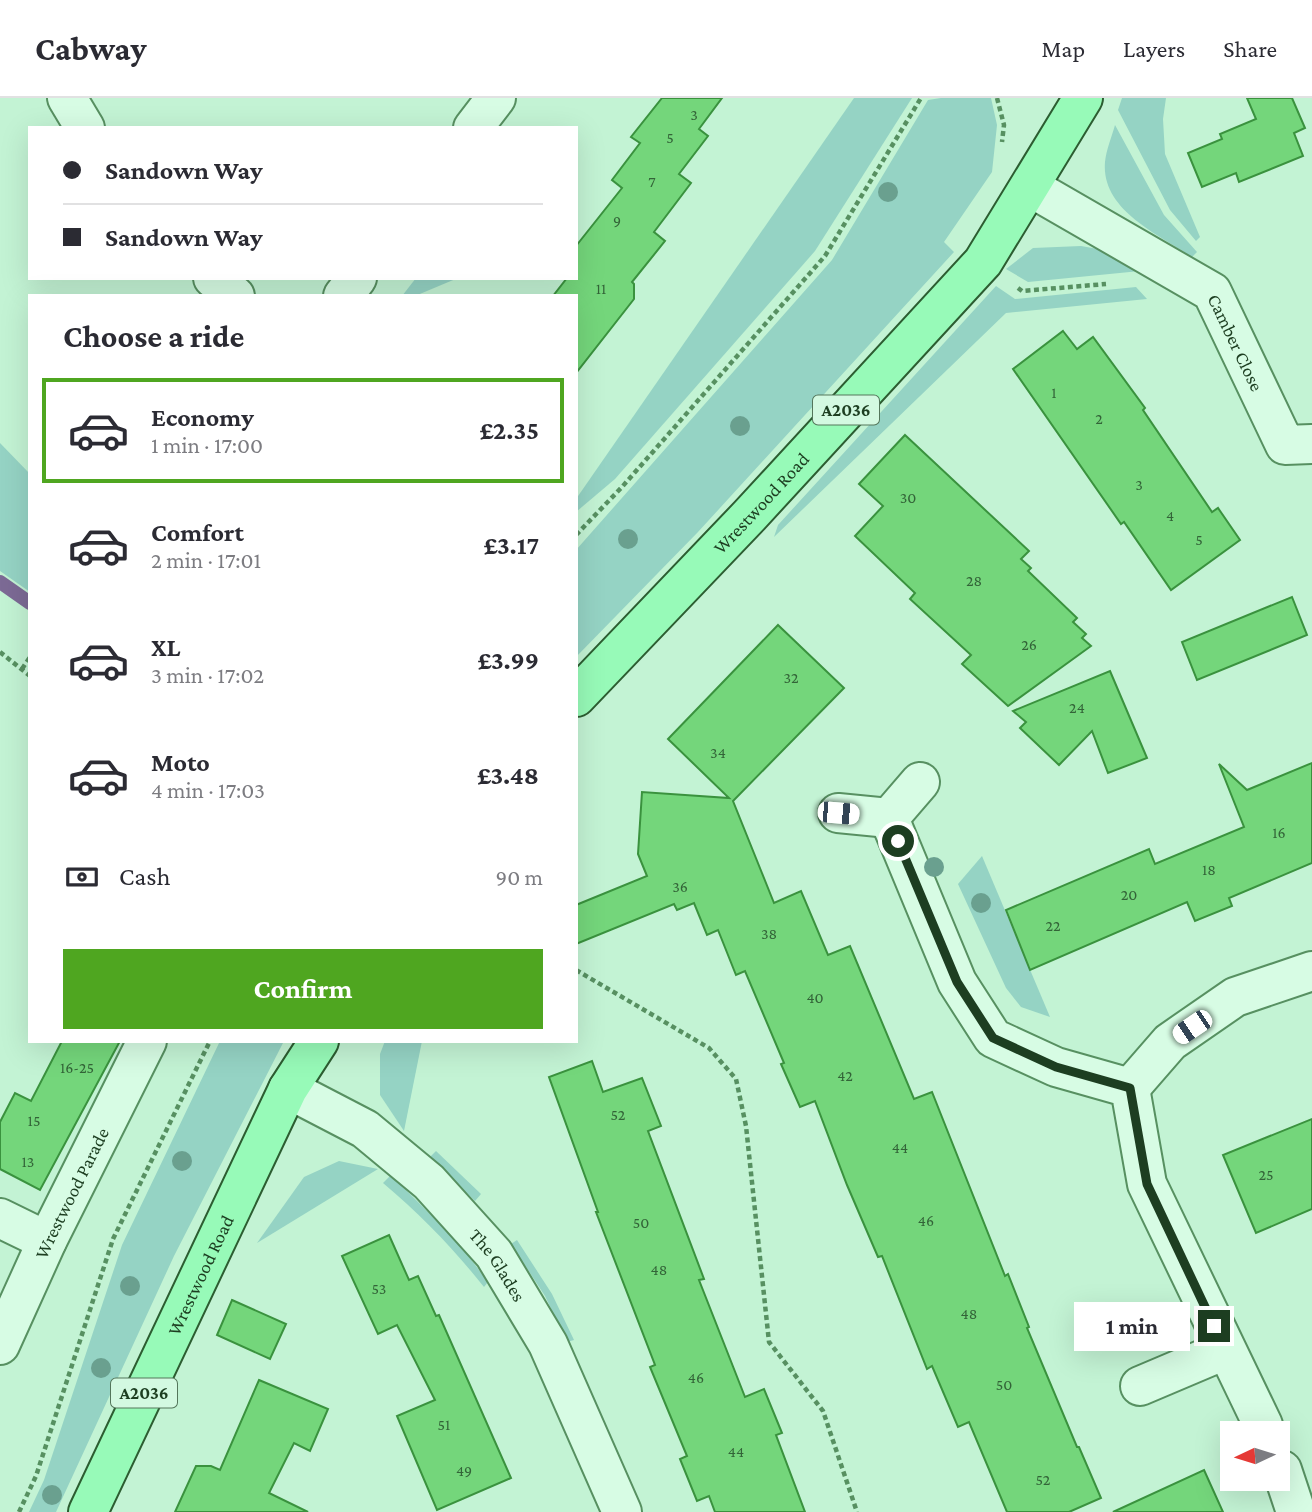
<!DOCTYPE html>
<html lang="en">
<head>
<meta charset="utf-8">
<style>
  body { margin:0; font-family:"Crimson Pro",serif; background:#f7f7f7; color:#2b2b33; height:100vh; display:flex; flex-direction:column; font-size:26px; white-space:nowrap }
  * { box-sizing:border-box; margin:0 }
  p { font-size:23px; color:#7c7c81 }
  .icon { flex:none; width:38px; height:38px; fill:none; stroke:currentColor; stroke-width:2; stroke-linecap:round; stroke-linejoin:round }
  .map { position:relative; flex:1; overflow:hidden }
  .panel { position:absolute; left:28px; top:196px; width:550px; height:749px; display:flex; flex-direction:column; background:#fff; border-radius:0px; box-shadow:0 7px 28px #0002 }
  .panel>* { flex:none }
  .hud { position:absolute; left:28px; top:28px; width:550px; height:154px; border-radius:0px; box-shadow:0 7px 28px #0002; display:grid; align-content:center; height:154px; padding:0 35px; background:#fff }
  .needle { width:46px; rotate:266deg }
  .tools { position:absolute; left:1220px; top:1323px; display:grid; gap:14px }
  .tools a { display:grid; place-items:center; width:70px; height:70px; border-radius:0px; background:#fff; box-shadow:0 7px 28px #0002; font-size:35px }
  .end { position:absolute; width:32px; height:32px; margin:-16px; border:9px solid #1d3e21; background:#fff; box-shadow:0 0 0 4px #fff }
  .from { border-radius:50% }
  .bubble { position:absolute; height:49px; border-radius:0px; background:#fff; box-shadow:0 7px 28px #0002; font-size:23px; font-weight:700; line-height:49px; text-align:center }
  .car { position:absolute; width:21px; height:42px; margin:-21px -10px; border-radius:9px; box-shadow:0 0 5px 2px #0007; background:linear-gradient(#fff 24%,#345 0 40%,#fff 0 76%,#345 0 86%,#fff 0) }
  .hud b { display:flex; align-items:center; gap:24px; height:66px; font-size:26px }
  .hud b+b { border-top:2px solid #e1e1e2 }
  .hud i { width:18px; height:18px; background:#2b2b33 }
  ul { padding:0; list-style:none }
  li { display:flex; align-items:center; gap:21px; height:105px; margin:0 14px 10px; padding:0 21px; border:4px solid transparent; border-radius:0px }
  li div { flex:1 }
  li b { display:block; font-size:26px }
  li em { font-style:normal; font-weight:700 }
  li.active { border-color:#4fa620 }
  li>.icon { width:63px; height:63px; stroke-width:1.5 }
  h2 { padding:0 35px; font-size:32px; line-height:84px }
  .pay { display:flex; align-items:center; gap:18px; height:77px; padding:0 35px; font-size:26px }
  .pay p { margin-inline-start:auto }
  .button { display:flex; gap:14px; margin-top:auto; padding:14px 35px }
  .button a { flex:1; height:80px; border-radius:0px; background:#4fa620; color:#fff; font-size:28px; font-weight:700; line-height:80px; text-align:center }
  header { display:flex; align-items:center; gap:42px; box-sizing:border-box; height:98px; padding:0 35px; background:#fff; border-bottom:2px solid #e1e1e2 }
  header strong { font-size:33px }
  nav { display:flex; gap:38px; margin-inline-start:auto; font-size:24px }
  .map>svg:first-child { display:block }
  .green { fill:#95d3c4 }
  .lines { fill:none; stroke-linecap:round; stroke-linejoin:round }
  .stream { stroke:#7c6a95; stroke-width:14 }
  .building { fill:#74d67b; stroke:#3a923e; stroke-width:2 }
  .minor-casing { stroke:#579061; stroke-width:42 }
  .major-casing { stroke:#2c5d31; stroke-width:42 }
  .path { stroke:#579061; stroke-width:4.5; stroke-dasharray:5 3.5; stroke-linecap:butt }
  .minor { stroke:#d7fce4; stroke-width:38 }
  .major { stroke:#97fab8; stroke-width:38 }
  .tree { fill:#6aa08f }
  .route { stroke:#1d3e21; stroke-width:9 }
  .labels { text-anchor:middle; stroke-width:6; stroke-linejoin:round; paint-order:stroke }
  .number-label { font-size:16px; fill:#336438 }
  .shield { fill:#d3f9e1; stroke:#54765b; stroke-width:2 }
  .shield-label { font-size:18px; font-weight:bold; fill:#1d3e21 }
  .street-label { font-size:19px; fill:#1d3e21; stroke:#d3f9e1 }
</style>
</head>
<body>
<header>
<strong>Cabway</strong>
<nav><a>Map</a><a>Layers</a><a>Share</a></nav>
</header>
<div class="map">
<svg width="1312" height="1414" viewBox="0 0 1312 1414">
  <rect width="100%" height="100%" fill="#c3f3d4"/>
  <!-- green -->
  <g class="green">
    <polygon points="854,0 912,0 815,153 615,381 576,414 576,401"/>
    <polygon points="941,0 991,0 997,27 992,74 944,144 954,154 698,434 576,559 576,452 832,162 928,2"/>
    <polygon points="1122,0 1166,0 1163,21 1165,56 1200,139 1196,143 1170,112 1118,12"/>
    <path d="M1115 27 1164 117 1197 154 1192 159C1158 136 1101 112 1105 64 1106 52 1112 38 1115 27Z"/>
    <polygon points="1081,148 1109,153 1140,173 1028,184 1006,171 1033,150"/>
    <polygon points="416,180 458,180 415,198 402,198"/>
    <polygon points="996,188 1015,201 1136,189 1147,201 1006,215 774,439 778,427"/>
    <polygon points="0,345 30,376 30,494 0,473"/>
    <polygon points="982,758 1050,919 1021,909 1006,890 958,786"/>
    <polygon points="220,943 284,943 174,1158 56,1414 29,1414 44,1382 122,1147"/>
    <polygon points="385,943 422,943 404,1033 380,997 380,956"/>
    <polygon points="436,1053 481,1096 475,1103 429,1060"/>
    <polygon points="339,1063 378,1071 257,1145 304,1079"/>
    <path d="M391 1077 458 1144 488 1184 484 1189C453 1150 421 1117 383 1085Z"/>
    <polygon points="517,1142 552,1196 574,1242 567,1244 545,1198 511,1146"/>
  </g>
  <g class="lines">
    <!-- stream -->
    <polyline class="stream" points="0,484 30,505"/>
  </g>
  <!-- building -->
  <g class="building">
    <polygon points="662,0 722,0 699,31 708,38 679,76 691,85 654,134 665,143 632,184 634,186 634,201 576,275 576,198 553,198 567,180 576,180 576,148 622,90 612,82 640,45 631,39"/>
    <polygon points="1247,0 1292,0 1305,30 1294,35 1303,58 1239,84 1236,75 1202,89 1188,55 1222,41 1220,36 1256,21"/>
    <polygon points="1063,233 1077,251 1093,239 1145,310 1143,312 1212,414 1218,410 1240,442 1171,492 1124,424 1121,426 1013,271"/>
    <polygon points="905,337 1029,453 1021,461 1031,470 1028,473 1077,520 1073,524 1086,536 1082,540 1091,548 1008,608 962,566 971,557 910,501 915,495 855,438 883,408 859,386"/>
    <polygon points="1292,499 1307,537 1197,582 1182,544"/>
    <polygon points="778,527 844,590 733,703 774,805 801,793 828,857 850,848 914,1001 932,994 1005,1178 1008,1176 1029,1229 1027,1230 1077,1349 1079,1349 1101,1400 1069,1414 1007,1414 969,1324 958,1329 932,1268 927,1271 882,1158 878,1159 847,1087 815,1003 800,1009 781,966 784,965 745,873 736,877 718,832 707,837 694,805 677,812 674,806 576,846 576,807 647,778 638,756 642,694 729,700 668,641"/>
    <polygon points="1110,573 1147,660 1108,675 1092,633 1059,667 1020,630 1026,624 1013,613"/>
    <polygon points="1312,665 1312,765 1229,800 1232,808 1195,823 1187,804 1030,872 1006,812 1149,751 1155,766 1244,729 1219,666 1247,692"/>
    <polygon points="62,943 120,943 40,1092 0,1071 0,1024 15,995 31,1003"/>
    <polygon points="592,963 603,994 642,980 661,1028 648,1033 704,1181 699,1182 745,1299 764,1291 782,1335 776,1337 805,1414 715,1414 709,1398 697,1403 680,1361 687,1358 650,1269 655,1267 596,1114 598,1114 549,979"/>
    <polygon points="1312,1021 1312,1111 1256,1135 1223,1057"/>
    <polygon points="389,1137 409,1182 418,1178 436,1218 439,1217 511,1380 437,1412 397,1318 435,1302 397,1227 378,1236 342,1158"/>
    <polygon points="232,1202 286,1226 270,1261 217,1237"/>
    <polygon points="259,1282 328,1311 310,1353 294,1345 269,1395 308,1414 175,1414 196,1368 211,1368 220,1372"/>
    <polygon points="1204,1372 1223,1414 1113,1414"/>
  </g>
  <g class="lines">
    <!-- minor casing -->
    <g class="minor-casing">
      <g id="minor">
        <polyline points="67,0 85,30"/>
        <polyline points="473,30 496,0"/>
        <path id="s1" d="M1030 89 1212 194 1285 347 1312 346"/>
        <polyline points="213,180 235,198"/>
        <polyline points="343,198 357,180"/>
        <polyline points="838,715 889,720 920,684"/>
        <polyline points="889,720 957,884 993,940 1056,969 1130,990 1147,1086 1263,1327"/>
        <polyline points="1130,990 1170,944 1235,899 1312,873"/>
        <path id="s2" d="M288 991 365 1031 429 1084 494 1156 548 1246 622 1414"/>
        <polyline points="0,1120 47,1143"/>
        <path id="s3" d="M0 1247 47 1143 147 943"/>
        <polyline points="1140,1288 1225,1252"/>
        <polyline points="1282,1372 1296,1414"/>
      </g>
    </g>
    <!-- major casing -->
    <g class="major-casing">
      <g id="major">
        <path id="s4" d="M576 599 750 417 983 164 1083 0"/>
        <path id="s5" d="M88 1414 288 991 319 943"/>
      </g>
    </g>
    <!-- path -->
    <g class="path">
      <polyline points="997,0 1004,27 1002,44"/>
      <polyline points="1018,190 1022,193 1106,186"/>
      <polyline points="576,437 622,389 825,158 921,0"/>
      <polyline points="0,554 30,578"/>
      <polyline points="22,571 30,559"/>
      <polyline points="576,872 709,950 736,981 746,1028 769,1244 823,1313 857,1414"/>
      <polyline points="19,1414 36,1378 113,1141 210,943"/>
    </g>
    <!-- minor -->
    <use href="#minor" class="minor"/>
    <!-- major -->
    <use href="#major" class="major"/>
  </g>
  <!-- trees -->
  <g class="tree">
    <circle cx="888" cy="94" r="10"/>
    <circle cx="740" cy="328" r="10"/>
    <circle cx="628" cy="441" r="10"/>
    <circle cx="934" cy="769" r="10"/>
    <circle cx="981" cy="805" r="10"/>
    <circle cx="182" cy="1063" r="10"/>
    <circle cx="130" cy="1188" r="10"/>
    <circle cx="101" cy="1270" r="10"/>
    <circle cx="52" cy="1397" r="10"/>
  </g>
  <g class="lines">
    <!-- route -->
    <polyline class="route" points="898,743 957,884 993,940 1056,969 1130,990 1147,1086 1214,1228"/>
  </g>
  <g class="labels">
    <!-- number labels -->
    <g class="number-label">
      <text x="694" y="22">3</text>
      <text x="670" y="45">5</text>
      <text x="652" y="89">7</text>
      <text x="617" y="128">9</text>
      <text x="601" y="196">11</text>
      <text x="1054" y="300">1</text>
      <text x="1099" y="326">2</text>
      <text x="1139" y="392">3</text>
      <text x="908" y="405">30</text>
      <text x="1170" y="423">4</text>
      <text x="1199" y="447">5</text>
      <text x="974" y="488">28</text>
      <text x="1029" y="552">26</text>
      <text x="791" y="585">32</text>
      <text x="1077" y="615">24</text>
      <text x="718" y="660">34</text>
      <text x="1279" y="740">16</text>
      <text x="1209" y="777">18</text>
      <text x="680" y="794">36</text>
      <text x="1129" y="802">20</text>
      <text x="1053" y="833">22</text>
      <text x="769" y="841">38</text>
      <text x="815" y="905">40</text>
      <text x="77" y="975">16-25</text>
      <text x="845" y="983">42</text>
      <text x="618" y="1022">52</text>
      <text x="34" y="1028">15</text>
      <text x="900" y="1055">44</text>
      <text x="28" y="1069">13</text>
      <text x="1266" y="1082">25</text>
      <text x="926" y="1128">46</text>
      <text x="641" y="1130">50</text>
      <text x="659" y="1177">48</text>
      <text x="379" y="1196">53</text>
      <text x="969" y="1221">48</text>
      <text x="696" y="1285">46</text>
      <text x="1004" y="1292">50</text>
      <text x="444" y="1332">51</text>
      <text x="736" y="1359">44</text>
      <text x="464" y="1378">49</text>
      <text x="1043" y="1387">52</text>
    </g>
    <!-- shield labels -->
    <g class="shield">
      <rect x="813" y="297.5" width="66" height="29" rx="5"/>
      <rect x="111" y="1280.5" width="66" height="29" rx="5"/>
    </g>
    <g class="shield-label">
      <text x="846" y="318">A2036</text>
      <text x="144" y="1301">A2036</text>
    </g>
    <!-- street labels -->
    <g class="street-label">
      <text dy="7" stroke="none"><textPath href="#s1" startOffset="266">Camber Close</textPath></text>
      <text dy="7" stroke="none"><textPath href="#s4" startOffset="268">Wrestwood Road</textPath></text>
      <text dy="7" stroke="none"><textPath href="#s3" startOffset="168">Wrestwood Parade</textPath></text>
      <text dy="7" stroke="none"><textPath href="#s2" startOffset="278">The Glades</textPath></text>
      <text dy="7" stroke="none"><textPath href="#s5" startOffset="262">Wrestwood Road</textPath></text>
    </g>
  </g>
</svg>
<div class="tools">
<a><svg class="needle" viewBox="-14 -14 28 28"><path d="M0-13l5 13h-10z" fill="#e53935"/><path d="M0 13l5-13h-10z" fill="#7c7c81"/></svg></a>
</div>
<i class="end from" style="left:898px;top:743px"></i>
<i class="end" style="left:1214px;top:1228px"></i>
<div class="bubble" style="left:1074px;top:1204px;width:116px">1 min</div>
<i class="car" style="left:838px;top:715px;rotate:95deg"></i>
<i class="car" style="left:1192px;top:929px;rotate:236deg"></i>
<div class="hud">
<b><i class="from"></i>Sandown Way</b>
<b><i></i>Sandown Way</b>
</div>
<section class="panel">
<h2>Choose a ride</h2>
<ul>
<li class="active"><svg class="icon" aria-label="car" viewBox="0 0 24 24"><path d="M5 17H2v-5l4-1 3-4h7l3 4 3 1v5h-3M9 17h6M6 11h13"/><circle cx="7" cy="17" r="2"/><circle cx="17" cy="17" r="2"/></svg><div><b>Economy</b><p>1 min · 17:00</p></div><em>£2.35</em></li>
<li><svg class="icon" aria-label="car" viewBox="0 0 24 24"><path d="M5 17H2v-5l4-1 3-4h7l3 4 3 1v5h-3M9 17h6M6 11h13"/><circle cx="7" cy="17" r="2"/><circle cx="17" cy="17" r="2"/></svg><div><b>Comfort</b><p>2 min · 17:01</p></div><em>£3.17</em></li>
<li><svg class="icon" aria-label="car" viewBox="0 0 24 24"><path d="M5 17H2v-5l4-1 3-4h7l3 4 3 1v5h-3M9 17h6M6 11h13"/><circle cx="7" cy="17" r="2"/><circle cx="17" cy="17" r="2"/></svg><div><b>XL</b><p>3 min · 17:02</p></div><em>£3.99</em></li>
<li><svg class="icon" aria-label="car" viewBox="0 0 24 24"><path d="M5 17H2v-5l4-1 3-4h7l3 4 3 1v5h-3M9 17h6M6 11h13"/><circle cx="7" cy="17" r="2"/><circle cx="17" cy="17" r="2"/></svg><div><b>Moto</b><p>4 min · 17:03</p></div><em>£3.48</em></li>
</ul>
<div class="pay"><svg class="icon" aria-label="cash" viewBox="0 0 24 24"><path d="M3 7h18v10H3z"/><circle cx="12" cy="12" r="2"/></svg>Cash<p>90 m</p></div>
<div class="button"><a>Confirm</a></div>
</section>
</div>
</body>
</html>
